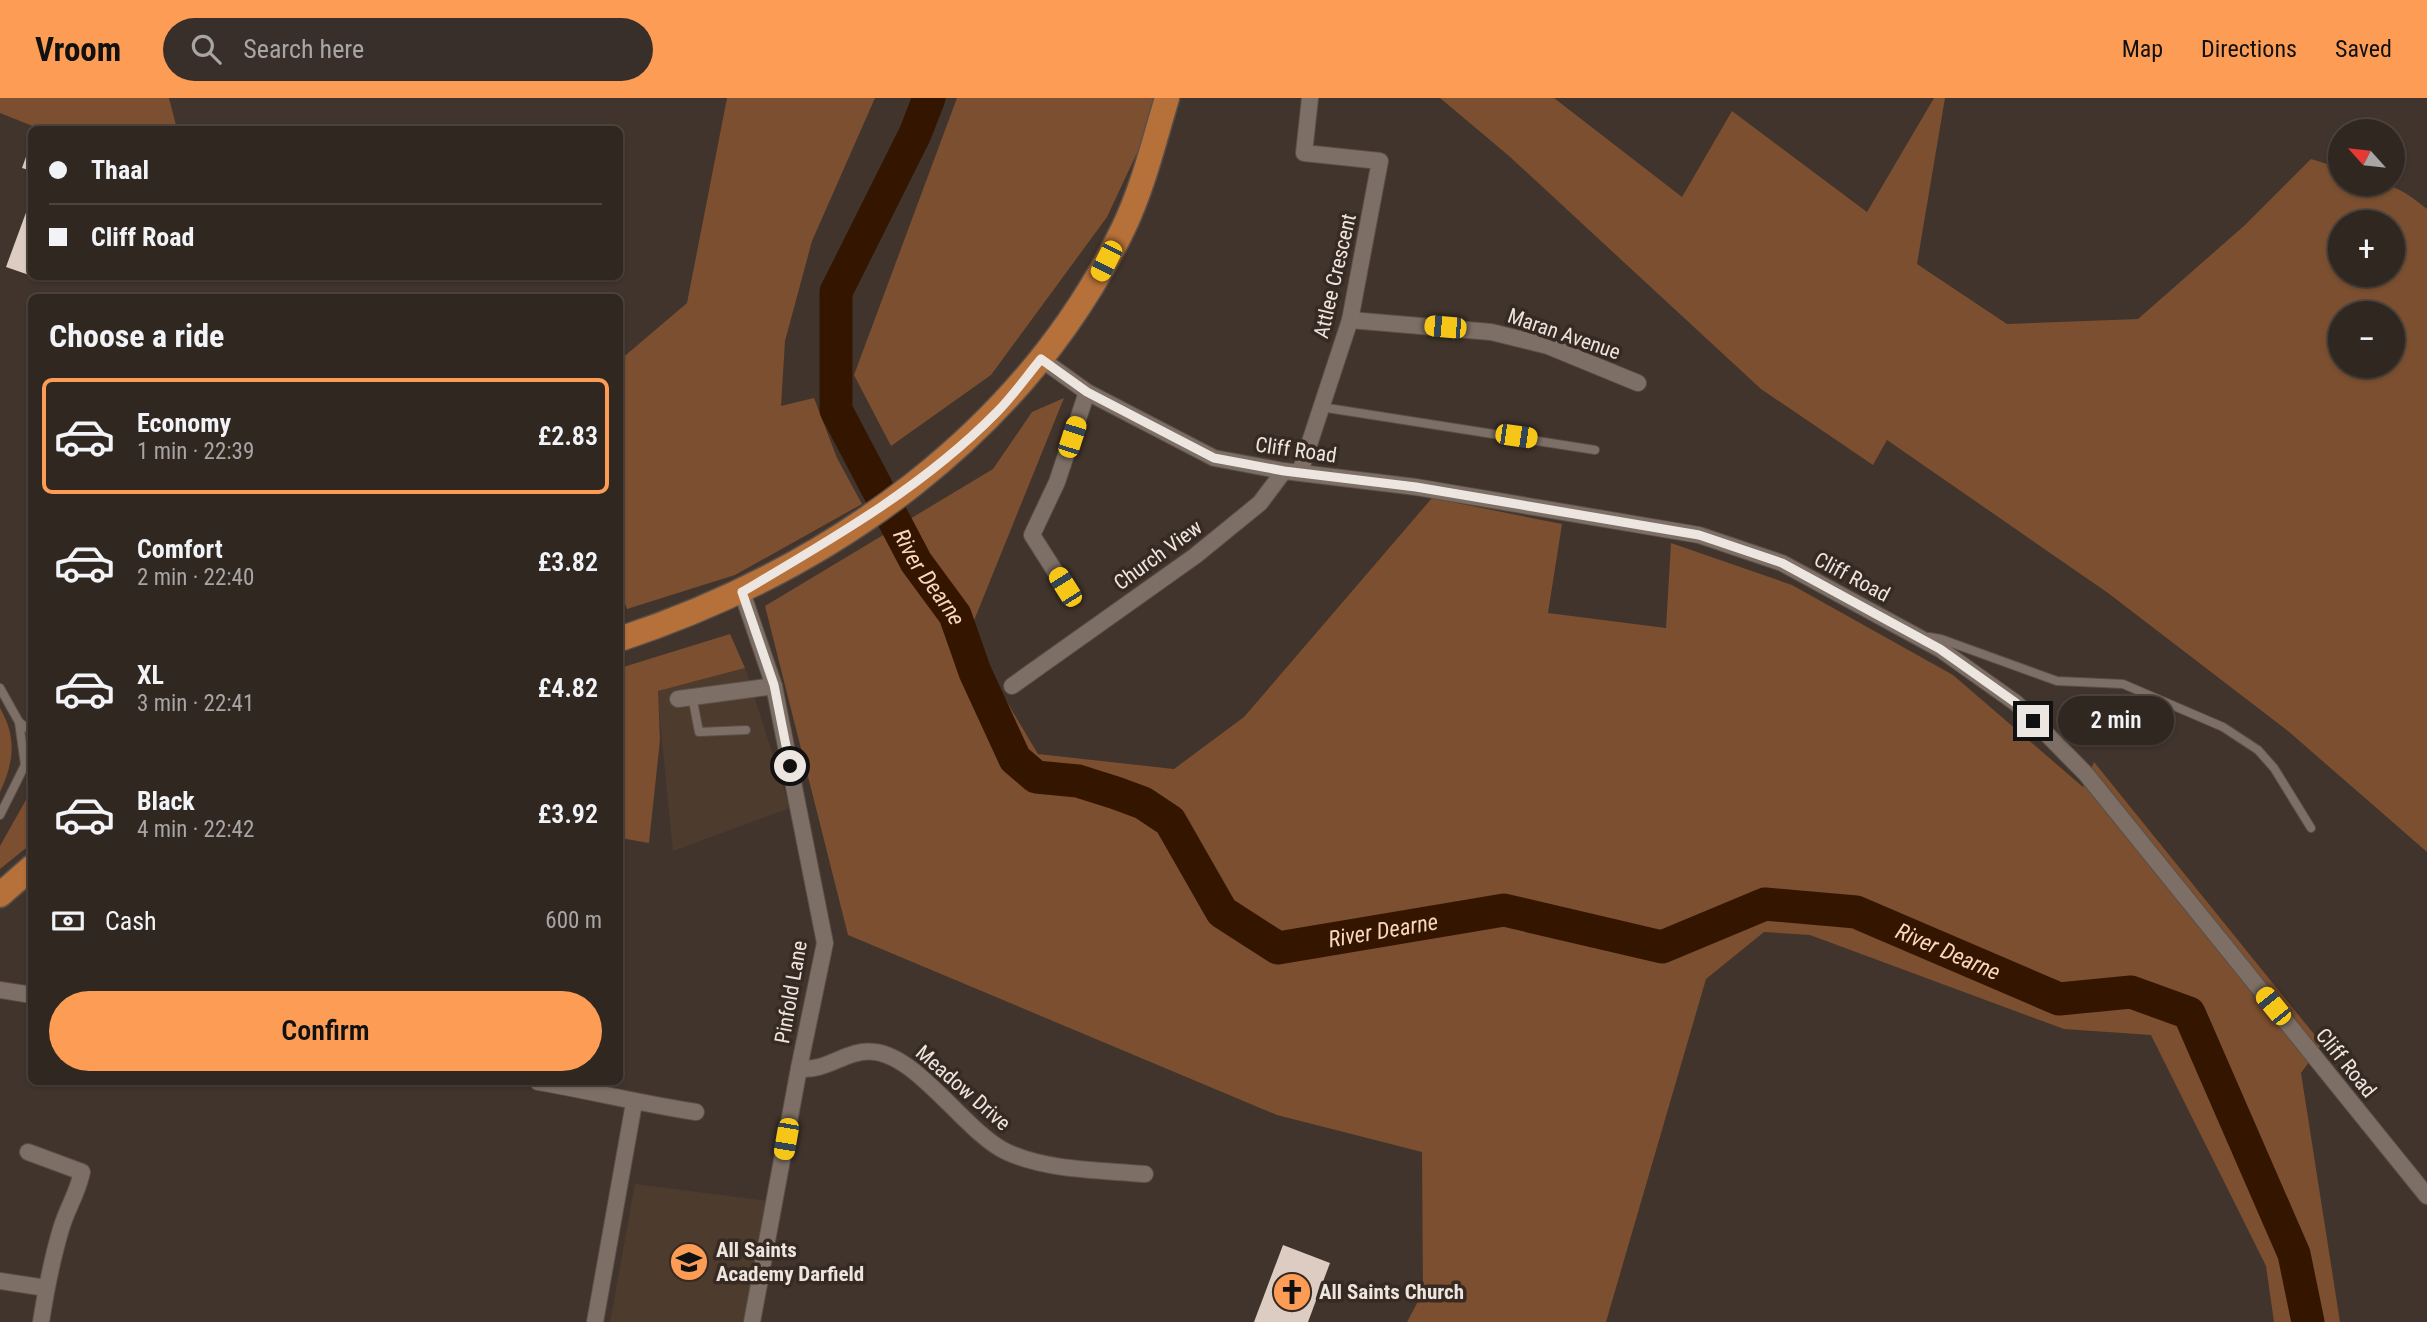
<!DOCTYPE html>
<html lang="en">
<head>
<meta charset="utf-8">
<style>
  body { margin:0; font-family:"Roboto Condensed",sans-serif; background:#392f2a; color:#f1f3f6; height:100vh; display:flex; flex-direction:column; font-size:26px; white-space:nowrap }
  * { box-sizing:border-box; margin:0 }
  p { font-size:23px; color:#a8a5a5 }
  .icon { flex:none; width:38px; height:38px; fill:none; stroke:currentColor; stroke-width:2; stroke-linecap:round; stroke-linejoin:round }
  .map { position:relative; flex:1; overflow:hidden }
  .side { position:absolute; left:28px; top:196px; width:595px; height:791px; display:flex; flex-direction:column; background:#312721; border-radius:10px; box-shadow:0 2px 5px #0004,0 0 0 2px #4c443f }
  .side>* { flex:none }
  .guide { position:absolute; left:28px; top:28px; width:595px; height:154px; border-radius:10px; box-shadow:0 2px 5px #0004,0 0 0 2px #4c443f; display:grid; align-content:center; height:154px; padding:0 21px; background:#312721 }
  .needle { width:46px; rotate:297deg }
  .fabs { position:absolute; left:2328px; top:21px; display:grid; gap:14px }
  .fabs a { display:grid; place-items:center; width:77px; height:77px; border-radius:50%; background:#312721; box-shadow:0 2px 5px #0004,0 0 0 2px #4c443f; font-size:35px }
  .end { position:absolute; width:32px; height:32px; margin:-16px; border:9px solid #ede5df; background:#111; box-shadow:0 0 0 4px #111 }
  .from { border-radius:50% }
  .bubble { position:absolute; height:49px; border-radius:24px; background:#312721; box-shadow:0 2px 5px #0004,0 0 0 2px #4c443f; font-size:23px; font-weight:600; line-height:49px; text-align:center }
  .car { position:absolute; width:21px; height:42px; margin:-21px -10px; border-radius:9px; box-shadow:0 0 5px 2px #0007; background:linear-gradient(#f5c518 24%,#345 0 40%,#f5c518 0 76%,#345 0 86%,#f5c518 0) }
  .guide b { display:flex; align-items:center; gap:24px; height:66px; font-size:26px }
  .guide b+b { border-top:2px solid #4c443f }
  .guide i { width:18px; height:18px; background:#f1f3f6 }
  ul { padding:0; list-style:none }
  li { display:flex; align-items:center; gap:21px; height:116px; margin:0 14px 10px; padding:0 7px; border:4px solid transparent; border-radius:10px }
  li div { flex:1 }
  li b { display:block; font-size:26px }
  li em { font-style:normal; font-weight:600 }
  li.selected { border-color:#fd9d55 }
  li>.icon { width:63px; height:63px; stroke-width:1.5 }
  h2 { padding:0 21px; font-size:32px; line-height:84px }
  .pay { display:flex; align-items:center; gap:18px; height:77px; padding:0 21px; font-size:26px }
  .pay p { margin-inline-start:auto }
  .primary-button { display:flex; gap:14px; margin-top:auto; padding:14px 21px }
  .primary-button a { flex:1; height:80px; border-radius:42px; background:#fd9d55; color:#111; font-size:28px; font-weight:600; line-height:80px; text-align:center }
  header { display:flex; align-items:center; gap:42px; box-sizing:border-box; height:98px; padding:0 35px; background:#fd9d55; color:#111 }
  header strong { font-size:33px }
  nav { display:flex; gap:38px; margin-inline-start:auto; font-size:24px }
  .search { width:490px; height:63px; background:#392f2a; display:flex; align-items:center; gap:18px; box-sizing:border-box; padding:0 24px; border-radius:38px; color:#a8a5a5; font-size:26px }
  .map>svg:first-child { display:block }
  .built { fill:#4d3b2e }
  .green { fill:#7b4f2f; fill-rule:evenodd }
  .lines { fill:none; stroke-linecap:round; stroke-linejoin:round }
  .river { stroke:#341600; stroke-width:33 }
  .building { fill:#dcccc1 }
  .service-casing { stroke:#5a5049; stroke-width:10 }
  .minor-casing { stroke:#5a5049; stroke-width:18 }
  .trunk-casing { stroke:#5a5049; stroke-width:27 }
  .service { stroke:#7d6f65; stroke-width:8 }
  .minor { stroke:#7d6f65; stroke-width:16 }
  .trunk { stroke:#b67039; stroke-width:24 }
  .route { stroke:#ede5df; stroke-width:9 }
  .labels { text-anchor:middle; stroke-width:7; stroke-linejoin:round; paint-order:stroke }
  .street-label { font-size:21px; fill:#ede5df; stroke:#372a22 }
  .poi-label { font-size:21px; font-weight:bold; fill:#ede5df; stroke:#372a22; text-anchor:start }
  .water-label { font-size:23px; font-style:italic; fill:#fad6bd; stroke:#372a22 }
</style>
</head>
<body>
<header>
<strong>Vroom</strong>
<div class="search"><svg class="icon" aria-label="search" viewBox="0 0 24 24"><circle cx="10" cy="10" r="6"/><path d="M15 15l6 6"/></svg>Search here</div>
<nav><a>Map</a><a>Directions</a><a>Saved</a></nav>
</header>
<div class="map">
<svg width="2427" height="1224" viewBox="0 0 2427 1224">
  <rect width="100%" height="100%" fill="#41342c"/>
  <!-- built -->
  <g class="built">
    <polygon points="745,570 790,710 673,753 657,593"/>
    <polygon points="635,1086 768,1103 746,1224 610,1224"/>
  </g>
  <!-- green -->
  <g class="green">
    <polygon points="0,0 169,0 177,31 40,31 0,15"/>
    <polygon points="727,0 875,0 812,143 785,243 781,308 814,300 837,360 862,406 735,477 627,511 620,492 620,262 687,205"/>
    <polygon points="957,0 1155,0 1144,40 1107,119 991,277 891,348 854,277"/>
    <path d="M1440 0H1554L1682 99 1732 13 1867 114 1934 0H1945L1917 166 2007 226 2138 221 2245 127 2311 61 2340 70V86C2386 86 2390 81 2427 111V754L2288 633 2108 495 1887 342 1873 367 1761 291 1509 58ZM2340 124H2392V177H2340ZM2340 215H2392V268H2340Z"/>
    <polygon points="1064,300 973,525 995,584 1038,656 1174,671 1244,619 1432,400 1562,426 1548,515 1666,530 1671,445 1792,487 1953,577 2083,689 2094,664 2322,946 2301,975 2340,1224 2274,1224 2266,1168 2151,937 2064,931 1810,837 1764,834 1706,881 1606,1224 1407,1224 1423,1194 1422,1054 1277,1017 848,837 765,508 993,371 1032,314"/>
    <polygon points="730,536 745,570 658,593 660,642 649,745 620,740 620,570"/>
    <path d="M0 610C17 640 14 664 0 694Z"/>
    <polygon points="31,693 31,746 0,771 0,748"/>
  </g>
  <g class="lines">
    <!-- river -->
    <path class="river" id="s1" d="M929 0 915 36 836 194V312L916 464 955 517 975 574 1015 661 1036 679 1078 683 1116 695 1143 705 1170 723 1222 814 1278 850 1504 812 1662 849 1765 806 1856 814 2059 901 2131 894 2189 915 2294 1156 2308 1224"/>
  </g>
  <!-- building -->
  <g class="building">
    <polygon points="27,56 32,58 32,73 22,70"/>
    <polygon points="31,101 32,101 32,178 6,169"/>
    <polygon points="1283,1147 1330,1165 1308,1224 1254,1224"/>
  </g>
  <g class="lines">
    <!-- service casing -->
    <g class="service-casing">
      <g id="service">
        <polyline points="1321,309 1595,352"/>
        <polyline points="1929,539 1941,541 2057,583 2123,586 2223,629 2258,652 2274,670 2311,730"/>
        <polyline points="0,590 19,624 32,634"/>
        <polyline points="692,598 699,634 746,632"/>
        <polyline points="19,624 25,667"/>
        <polyline points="0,717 25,667 32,663"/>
      </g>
    </g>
    <!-- minor casing -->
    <g class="minor-casing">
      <g id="minor">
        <polyline points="1350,222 1491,234 1548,248 1638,285"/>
        <polyline points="1041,261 1087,294 1214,360 1284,373 1416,389 1699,437 1782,465 1940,551 2016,605 2086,676 2427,1098"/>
        <polyline points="1300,374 1350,222 1380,63 1304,55 1310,0"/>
        <polyline points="1065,489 1032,437 1057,384 1087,294"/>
        <polyline points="742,494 774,588 825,845 799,970 752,1224"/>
        <polyline points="1012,588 1195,458 1260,405 1284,373"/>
        <polyline points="678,601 774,588"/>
        <polyline points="0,892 32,897"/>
        <path d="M799 970C827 975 846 950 875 954 919 959 967 1036 1007 1054 1048 1073 1101 1072 1145 1076"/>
        <path d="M538 984C591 993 642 1006 696 1014"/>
        <path d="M28 1054 82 1074C77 1097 67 1110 61 1131 52 1161 46 1192 41 1224"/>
        <polyline points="0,1183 46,1190"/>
        <polyline points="595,1224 634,1005"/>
      </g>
    </g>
    <!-- trunk casing -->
    <g class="trunk-casing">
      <g id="trunk">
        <path d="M620 541C831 471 1024 335 1123 131 1143 90 1154 43 1167 0"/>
        <polyline points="0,797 32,769"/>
      </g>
    </g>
    <!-- service -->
    <use href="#service" class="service"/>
    <!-- minor -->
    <use href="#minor" class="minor"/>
    <!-- trunk -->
    <use href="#trunk" class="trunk"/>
  </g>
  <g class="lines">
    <!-- route -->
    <path class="route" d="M790 668 774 587 742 494C832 441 922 390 996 315 1013 298 1026 279 1041 261L1087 294 1214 360 1284 373 1416 389 1699 437 1782 465 1940 551 2016 605 2033 623"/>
  </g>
  <!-- icons -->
  <defs>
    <g id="school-disc" transform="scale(2.0125)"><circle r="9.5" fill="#fd9d55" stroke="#372a22"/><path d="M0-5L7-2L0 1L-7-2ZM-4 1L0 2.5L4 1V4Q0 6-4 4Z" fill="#111"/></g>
    <g id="church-disc" transform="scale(2.0125)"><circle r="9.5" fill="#fd9d55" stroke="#372a22"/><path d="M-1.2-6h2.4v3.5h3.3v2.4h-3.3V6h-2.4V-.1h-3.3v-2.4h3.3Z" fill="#111"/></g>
  </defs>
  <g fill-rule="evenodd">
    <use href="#school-disc" x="689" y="1164"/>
    <use href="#church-disc" x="1292" y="1194"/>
  </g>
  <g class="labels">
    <!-- street labels -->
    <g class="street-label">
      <text transform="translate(1335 178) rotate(-77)" y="7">Attlee Crescent</text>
      <text transform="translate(1564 236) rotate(19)" y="7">Maran Avenue</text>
      <text transform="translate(1296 352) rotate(8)" y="7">Cliff Road</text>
      <text transform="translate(1158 457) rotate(-36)" y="7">Church View</text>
      <text transform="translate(1852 479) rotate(28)" y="7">Cliff Road</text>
      <text transform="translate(791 894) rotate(-80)" y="7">Pinfold Lane</text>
      <text transform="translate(2346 965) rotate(51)" y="7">Cliff Road</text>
      <text transform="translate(963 990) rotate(41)" y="7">Meadow Drive</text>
    </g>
    <!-- poi labels -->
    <g class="poi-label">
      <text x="716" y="1159">All Saints<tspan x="716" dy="24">Academy Darfield</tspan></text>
      <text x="1319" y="1201">All Saints Church</text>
    </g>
    <!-- water labels -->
    <g class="water-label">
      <text dy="8" stroke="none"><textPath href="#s1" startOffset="525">River Dearne</textPath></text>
      <text dy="8" stroke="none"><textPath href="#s1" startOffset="1176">River Dearne</textPath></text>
      <text dy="8" stroke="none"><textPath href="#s1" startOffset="1764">River Dearne</textPath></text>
    </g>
  </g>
</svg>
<div class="fabs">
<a><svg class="needle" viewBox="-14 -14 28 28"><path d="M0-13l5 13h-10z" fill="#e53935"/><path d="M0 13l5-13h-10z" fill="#a8a5a5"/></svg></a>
<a>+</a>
<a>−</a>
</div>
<i class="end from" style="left:790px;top:668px"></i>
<i class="end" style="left:2033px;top:623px"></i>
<div class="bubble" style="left:2058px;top:598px;width:116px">2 min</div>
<i class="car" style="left:1106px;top:163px;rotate:207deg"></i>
<i class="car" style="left:1445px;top:229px;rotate:275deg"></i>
<i class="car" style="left:1516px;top:338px;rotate:98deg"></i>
<i class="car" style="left:1072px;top:339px;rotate:18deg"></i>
<i class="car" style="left:1065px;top:489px;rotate:328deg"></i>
<i class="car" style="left:2273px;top:908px;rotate:321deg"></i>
<i class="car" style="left:786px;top:1041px;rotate:190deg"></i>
<div class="guide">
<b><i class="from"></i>Thaal</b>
<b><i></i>Cliff Road</b>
</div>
<section class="side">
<h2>Choose a ride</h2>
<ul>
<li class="selected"><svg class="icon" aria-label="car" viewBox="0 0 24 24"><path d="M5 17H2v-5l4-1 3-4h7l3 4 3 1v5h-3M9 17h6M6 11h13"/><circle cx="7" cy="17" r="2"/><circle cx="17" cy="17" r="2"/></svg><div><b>Economy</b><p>1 min · 22:39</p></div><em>£2.83</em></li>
<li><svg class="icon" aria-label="car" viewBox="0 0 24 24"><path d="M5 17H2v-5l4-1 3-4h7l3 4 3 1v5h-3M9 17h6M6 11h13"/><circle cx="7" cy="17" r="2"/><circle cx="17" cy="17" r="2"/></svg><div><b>Comfort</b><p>2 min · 22:40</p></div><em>£3.82</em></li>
<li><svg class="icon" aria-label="car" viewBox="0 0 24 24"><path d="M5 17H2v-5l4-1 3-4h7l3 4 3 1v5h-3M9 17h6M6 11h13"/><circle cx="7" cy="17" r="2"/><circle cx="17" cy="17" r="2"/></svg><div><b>XL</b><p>3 min · 22:41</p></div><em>£4.82</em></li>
<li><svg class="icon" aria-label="car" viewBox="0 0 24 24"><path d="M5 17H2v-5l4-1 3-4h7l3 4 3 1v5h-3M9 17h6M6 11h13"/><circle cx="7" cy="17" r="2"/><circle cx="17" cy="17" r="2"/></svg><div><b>Black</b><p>4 min · 22:42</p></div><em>£3.92</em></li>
</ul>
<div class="pay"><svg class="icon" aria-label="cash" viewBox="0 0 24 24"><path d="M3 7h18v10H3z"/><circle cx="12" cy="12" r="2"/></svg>Cash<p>600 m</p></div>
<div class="primary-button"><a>Confirm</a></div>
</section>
</div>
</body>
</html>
